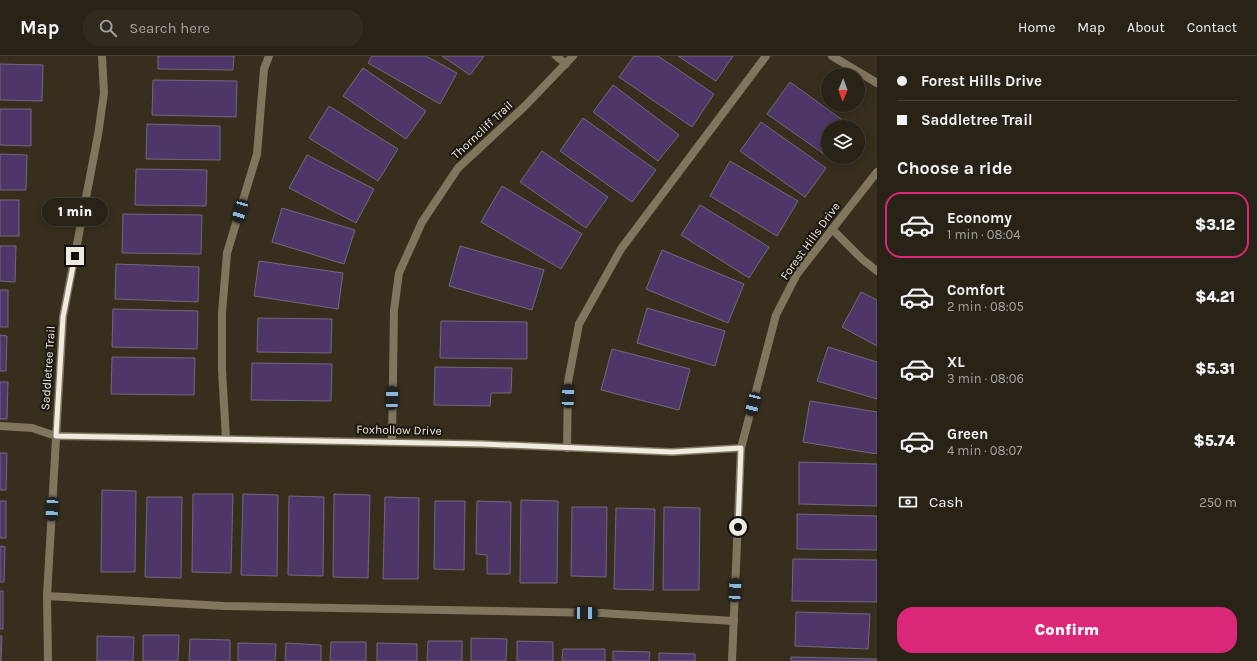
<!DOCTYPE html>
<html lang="en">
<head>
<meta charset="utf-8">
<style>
  body { margin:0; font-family:Karla,sans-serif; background:#312a1f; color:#f1f3f6; height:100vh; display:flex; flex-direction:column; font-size:15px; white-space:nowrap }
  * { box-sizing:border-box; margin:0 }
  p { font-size:13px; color:#a5a4a1 }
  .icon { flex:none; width:22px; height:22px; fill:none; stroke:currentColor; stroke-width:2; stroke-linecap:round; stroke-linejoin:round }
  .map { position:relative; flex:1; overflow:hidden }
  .side { display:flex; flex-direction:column; background:#292216; width:380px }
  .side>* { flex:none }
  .guide { display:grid; align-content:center; height:88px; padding:0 20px; background:#292216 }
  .needle { width:26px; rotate:181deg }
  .tools { position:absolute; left:821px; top:12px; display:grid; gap:8px }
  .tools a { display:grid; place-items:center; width:44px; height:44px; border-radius:50%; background:#292216; box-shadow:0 2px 10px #0003,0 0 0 1px #453f35; font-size:20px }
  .end { position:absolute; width:18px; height:18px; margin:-9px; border:5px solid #f0eae0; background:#111; box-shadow:0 0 0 2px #111 }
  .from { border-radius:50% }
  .bubble { position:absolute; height:28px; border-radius:14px; background:#292216; box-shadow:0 2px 10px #0003,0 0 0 1px #453f35; font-size:13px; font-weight:800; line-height:28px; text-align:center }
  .car { position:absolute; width:12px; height:24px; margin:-12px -6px; border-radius:5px; box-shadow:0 0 3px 1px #0007; background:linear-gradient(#222 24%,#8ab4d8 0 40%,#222 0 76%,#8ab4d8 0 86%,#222 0) }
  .guide b { display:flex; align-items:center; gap:14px; height:38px; font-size:15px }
  .guide b+b { border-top:1px solid #453f35 }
  .guide i { width:10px; height:10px; background:#f1f3f6 }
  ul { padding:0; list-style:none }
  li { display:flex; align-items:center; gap:12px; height:66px; margin:0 8px 6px; padding:0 12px; border:2px solid transparent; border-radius:16px }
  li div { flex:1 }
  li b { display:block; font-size:15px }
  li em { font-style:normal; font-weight:800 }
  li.current { border-color:#db2777 }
  li>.icon { width:36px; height:36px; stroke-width:1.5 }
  h2 { padding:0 20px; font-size:18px; line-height:48px }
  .pay { display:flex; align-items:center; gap:10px; height:44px; padding:0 20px; font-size:15px }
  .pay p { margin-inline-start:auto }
  .primary-button { display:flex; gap:8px; margin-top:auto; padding:8px 20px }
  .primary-button a { flex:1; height:46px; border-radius:16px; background:#db2777; color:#fff; font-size:16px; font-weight:800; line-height:46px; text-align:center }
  header { display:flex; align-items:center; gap:24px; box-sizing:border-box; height:56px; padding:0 20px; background:#292216; border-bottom:1px solid #453f35 }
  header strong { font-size:19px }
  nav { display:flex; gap:22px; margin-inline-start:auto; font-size:14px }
  .search { width:280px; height:36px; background:#312a1f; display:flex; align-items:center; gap:10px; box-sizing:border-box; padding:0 14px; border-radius:16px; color:#a5a4a1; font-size:15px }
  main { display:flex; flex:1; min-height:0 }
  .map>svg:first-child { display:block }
  .building { fill:#4e3768; stroke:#70697b }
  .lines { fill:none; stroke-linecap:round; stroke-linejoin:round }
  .service { stroke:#80765e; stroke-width:8 }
  .minor { stroke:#80765e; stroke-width:8 }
  .route { stroke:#f0eae0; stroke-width:5 }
  .labels { text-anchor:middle; stroke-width:4; stroke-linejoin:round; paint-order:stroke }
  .street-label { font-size:12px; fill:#f0eae0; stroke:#1b1710 }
</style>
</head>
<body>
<header>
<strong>Map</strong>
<div class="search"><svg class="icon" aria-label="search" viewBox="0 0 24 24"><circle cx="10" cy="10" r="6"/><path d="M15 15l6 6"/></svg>Search here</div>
<nav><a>Home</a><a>Map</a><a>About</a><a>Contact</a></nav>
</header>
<main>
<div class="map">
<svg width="877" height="605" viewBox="0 0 877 605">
  <rect width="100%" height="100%" fill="#372e1e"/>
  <!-- building -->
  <g class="building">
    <polygon points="158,0 234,0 233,14 158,13"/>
    <polygon points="372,0 426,0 457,17 440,48 368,7"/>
    <polygon points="442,0 484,0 470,19"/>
    <polygon points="634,0 658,0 714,38 692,71 619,21"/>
    <polygon points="678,0 733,0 716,25"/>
    <polygon points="0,8 43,9 42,45 0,44"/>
    <polygon points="363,12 426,55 406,83 343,40"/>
    <polygon points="153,24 237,25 236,61 152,59"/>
    <polygon points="790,26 852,71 828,71 828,101 767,58"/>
    <polygon points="613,29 679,79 658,105 593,56"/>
    <polygon points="329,50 398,93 378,125 309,82"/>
    <polygon points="0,53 31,53 31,90 0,89"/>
    <polygon points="583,62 656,114 632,146 560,95"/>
    <polygon points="761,66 826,112 805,141 740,95"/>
    <polygon points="147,68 220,70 220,104 146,103"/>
    <polygon points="542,95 608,141 586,172 520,126"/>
    <polygon points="0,98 27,99 26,134 0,134"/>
    <polygon points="307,99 374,133 356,167 289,132"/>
    <polygon points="730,105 798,145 777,180 710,140"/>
    <polygon points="136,113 207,114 206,150 135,149"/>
    <polygon points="502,130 582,178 561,213 481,166"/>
    <rect x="0" y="144" width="19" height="36"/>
    <polygon points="700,149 769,191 749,222 681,179"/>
    <polygon points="282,152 355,174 344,208 272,186"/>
    <polygon points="123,158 202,159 201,198 122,197"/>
    <polygon points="0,190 16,190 15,226 0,225"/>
    <polygon points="460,190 544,214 532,254 449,230"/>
    <polygon points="662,194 744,228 728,267 646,233"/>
    <polygon points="259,205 343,217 338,253 254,240"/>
    <polygon points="116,208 199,211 198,246 115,243"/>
    <rect x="0" y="234" width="8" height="37"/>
    <polygon points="861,236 877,244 877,290 842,271"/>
    <polygon points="647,252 725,275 715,310 637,287"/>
    <polygon points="113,253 198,255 197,293 112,291"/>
    <polygon points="258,262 332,263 331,297 257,296"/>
    <polygon points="441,265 527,266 527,303 440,302"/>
    <polygon points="0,279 7,280 6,315 0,315"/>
    <polygon points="828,291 877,306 877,343 817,325"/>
    <polygon points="612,293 690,313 679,354 601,334"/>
    <polygon points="112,301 195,302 194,339 111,338"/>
    <polygon points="252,307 332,308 331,345 251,344"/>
    <polygon points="435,311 512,312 511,337 491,337 490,350 434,349"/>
    <polygon points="0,326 8,326 7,363 0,363"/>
    <polygon points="810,345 877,356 877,398 803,386"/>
    <polygon points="0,397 7,397 6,434 0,434"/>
    <polygon points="799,406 877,408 877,450 799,448"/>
    <polygon points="102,434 136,435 135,516 101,516"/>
    <polygon points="193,438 233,438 231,517 192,516"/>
    <polygon points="243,438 278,439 277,520 241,519"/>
    <polygon points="334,438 370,439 368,522 333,521"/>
    <polygon points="289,440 324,441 323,520 288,519"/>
    <polygon points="147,441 182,441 181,522 145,521"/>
    <polygon points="385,441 419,442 418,523 383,523"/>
    <polygon points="521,444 558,445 557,527 520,527"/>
    <rect x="0" y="445" width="6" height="37"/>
    <polygon points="435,445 465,445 464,514 434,513"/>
    <polygon points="477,445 511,446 510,518 487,518 487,499 476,498"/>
    <polygon points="572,451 607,451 606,521 571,520"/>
    <polygon points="664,451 700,452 699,534 663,534"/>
    <polygon points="616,452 655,453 653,534 614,533"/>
    <polygon points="797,458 877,460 877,494 797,493"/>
    <polygon points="0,490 5,491 4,526 0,526"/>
    <polygon points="793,503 877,504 877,546 792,545"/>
    <rect x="0" y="535" width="3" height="38"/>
    <polygon points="796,556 870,558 868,593 795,590"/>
    <polygon points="143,579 179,579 178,605 143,605"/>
    <polygon points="0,580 2,580 1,605 0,605"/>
    <polygon points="97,580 134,581 133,605 97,605"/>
    <polygon points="471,582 507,583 506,605 471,605"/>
    <polygon points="190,583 230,584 230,605 189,605"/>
    <polygon points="428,585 462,585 462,605 427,605"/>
    <polygon points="517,585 553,586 553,605 517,605"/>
    <polygon points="331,586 366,586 366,605 330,605"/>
    <polygon points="238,587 276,588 275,605 238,605"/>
    <polygon points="286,587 321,589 321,605 285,605"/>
    <polygon points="377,587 417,588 417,605 377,605"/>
    <polygon points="563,593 605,593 605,605 562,605"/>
    <polygon points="613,595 650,596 649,605 613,605"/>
    <polygon points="659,597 695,598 695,605 659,605"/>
    <polygon points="791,601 877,603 877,605 791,605"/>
  </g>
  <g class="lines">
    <!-- service -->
    <g class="service">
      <polyline points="556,0 566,8"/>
      <polyline points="832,173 862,203 877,215"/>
      <polyline points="0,370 32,372 56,380"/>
      <polyline points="226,383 222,314 222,257 227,197 257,98 264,13 269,0"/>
      <polyline points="567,392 568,326 579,268 621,193 766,0"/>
      <polyline points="47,540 224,550 601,557 734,565"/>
    </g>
    <!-- minor -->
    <g class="minor">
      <polyline points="832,0 877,27"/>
      <polyline points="56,380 482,388 672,396 741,392"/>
      <polyline points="392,386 394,254 399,217 422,166 458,112 525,50 573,0"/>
      <polyline points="48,605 47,540 63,261 98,79 104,37 102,0"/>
      <polyline points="732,605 741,392 776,259 797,218 877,116"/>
    </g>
  </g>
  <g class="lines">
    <!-- route -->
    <polyline class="route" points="75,200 63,261 56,380 482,388 672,396 741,392 738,471"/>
  </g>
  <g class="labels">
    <!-- street labels -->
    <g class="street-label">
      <text transform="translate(482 74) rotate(-43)" y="4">Thorncliff Trail</text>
      <text transform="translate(810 185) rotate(-54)" y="4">Forest Hills Drive</text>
      <text transform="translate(48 312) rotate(-86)" y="4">Saddletree Trail</text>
      <text transform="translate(399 374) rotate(1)" y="4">Foxhollow Drive</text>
    </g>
  </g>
</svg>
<div class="tools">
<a><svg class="needle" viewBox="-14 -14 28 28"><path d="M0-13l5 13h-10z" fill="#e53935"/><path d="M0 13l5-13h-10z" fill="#a5a4a1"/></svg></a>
<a><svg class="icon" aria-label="layers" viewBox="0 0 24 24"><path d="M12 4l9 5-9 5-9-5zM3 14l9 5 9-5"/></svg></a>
</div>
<i class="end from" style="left:738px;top:471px"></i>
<i class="end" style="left:75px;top:200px"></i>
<div class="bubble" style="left:42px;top:142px;width:66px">1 min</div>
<i class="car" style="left:240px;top:155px;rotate:197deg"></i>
<i class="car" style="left:568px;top:340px;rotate:2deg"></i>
<i class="car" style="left:392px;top:342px;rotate:1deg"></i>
<i class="car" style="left:753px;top:348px;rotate:194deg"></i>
<i class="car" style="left:52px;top:453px;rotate:183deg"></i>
<i class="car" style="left:735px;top:534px;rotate:3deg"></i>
<i class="car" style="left:586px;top:557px;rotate:91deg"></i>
</div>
<section class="side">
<div class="guide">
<b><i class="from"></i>Forest Hills Drive</b>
<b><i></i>Saddletree Trail</b>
</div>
<h2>Choose a ride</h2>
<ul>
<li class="current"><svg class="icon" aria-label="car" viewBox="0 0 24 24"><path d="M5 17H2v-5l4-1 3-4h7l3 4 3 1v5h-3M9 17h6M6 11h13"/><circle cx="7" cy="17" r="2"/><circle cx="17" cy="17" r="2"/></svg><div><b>Economy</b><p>1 min · 08:04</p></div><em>$3.12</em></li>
<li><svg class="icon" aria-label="car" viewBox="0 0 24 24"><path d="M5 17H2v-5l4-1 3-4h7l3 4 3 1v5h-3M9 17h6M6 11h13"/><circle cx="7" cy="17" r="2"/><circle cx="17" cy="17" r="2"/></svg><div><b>Comfort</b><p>2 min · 08:05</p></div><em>$4.21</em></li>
<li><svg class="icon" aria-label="car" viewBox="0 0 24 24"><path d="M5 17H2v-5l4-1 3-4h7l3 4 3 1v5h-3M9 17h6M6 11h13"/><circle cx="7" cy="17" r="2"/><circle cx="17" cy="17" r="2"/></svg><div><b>XL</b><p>3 min · 08:06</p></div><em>$5.31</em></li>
<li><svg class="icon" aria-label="car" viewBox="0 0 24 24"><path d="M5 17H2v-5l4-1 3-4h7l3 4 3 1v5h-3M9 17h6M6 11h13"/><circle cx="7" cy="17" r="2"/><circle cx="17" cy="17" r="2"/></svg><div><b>Green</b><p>4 min · 08:07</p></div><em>$5.74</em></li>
</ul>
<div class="pay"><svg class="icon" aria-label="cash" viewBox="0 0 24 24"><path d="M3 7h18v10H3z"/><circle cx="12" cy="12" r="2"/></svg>Cash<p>250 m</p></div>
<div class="primary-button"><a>Confirm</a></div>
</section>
</main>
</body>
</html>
